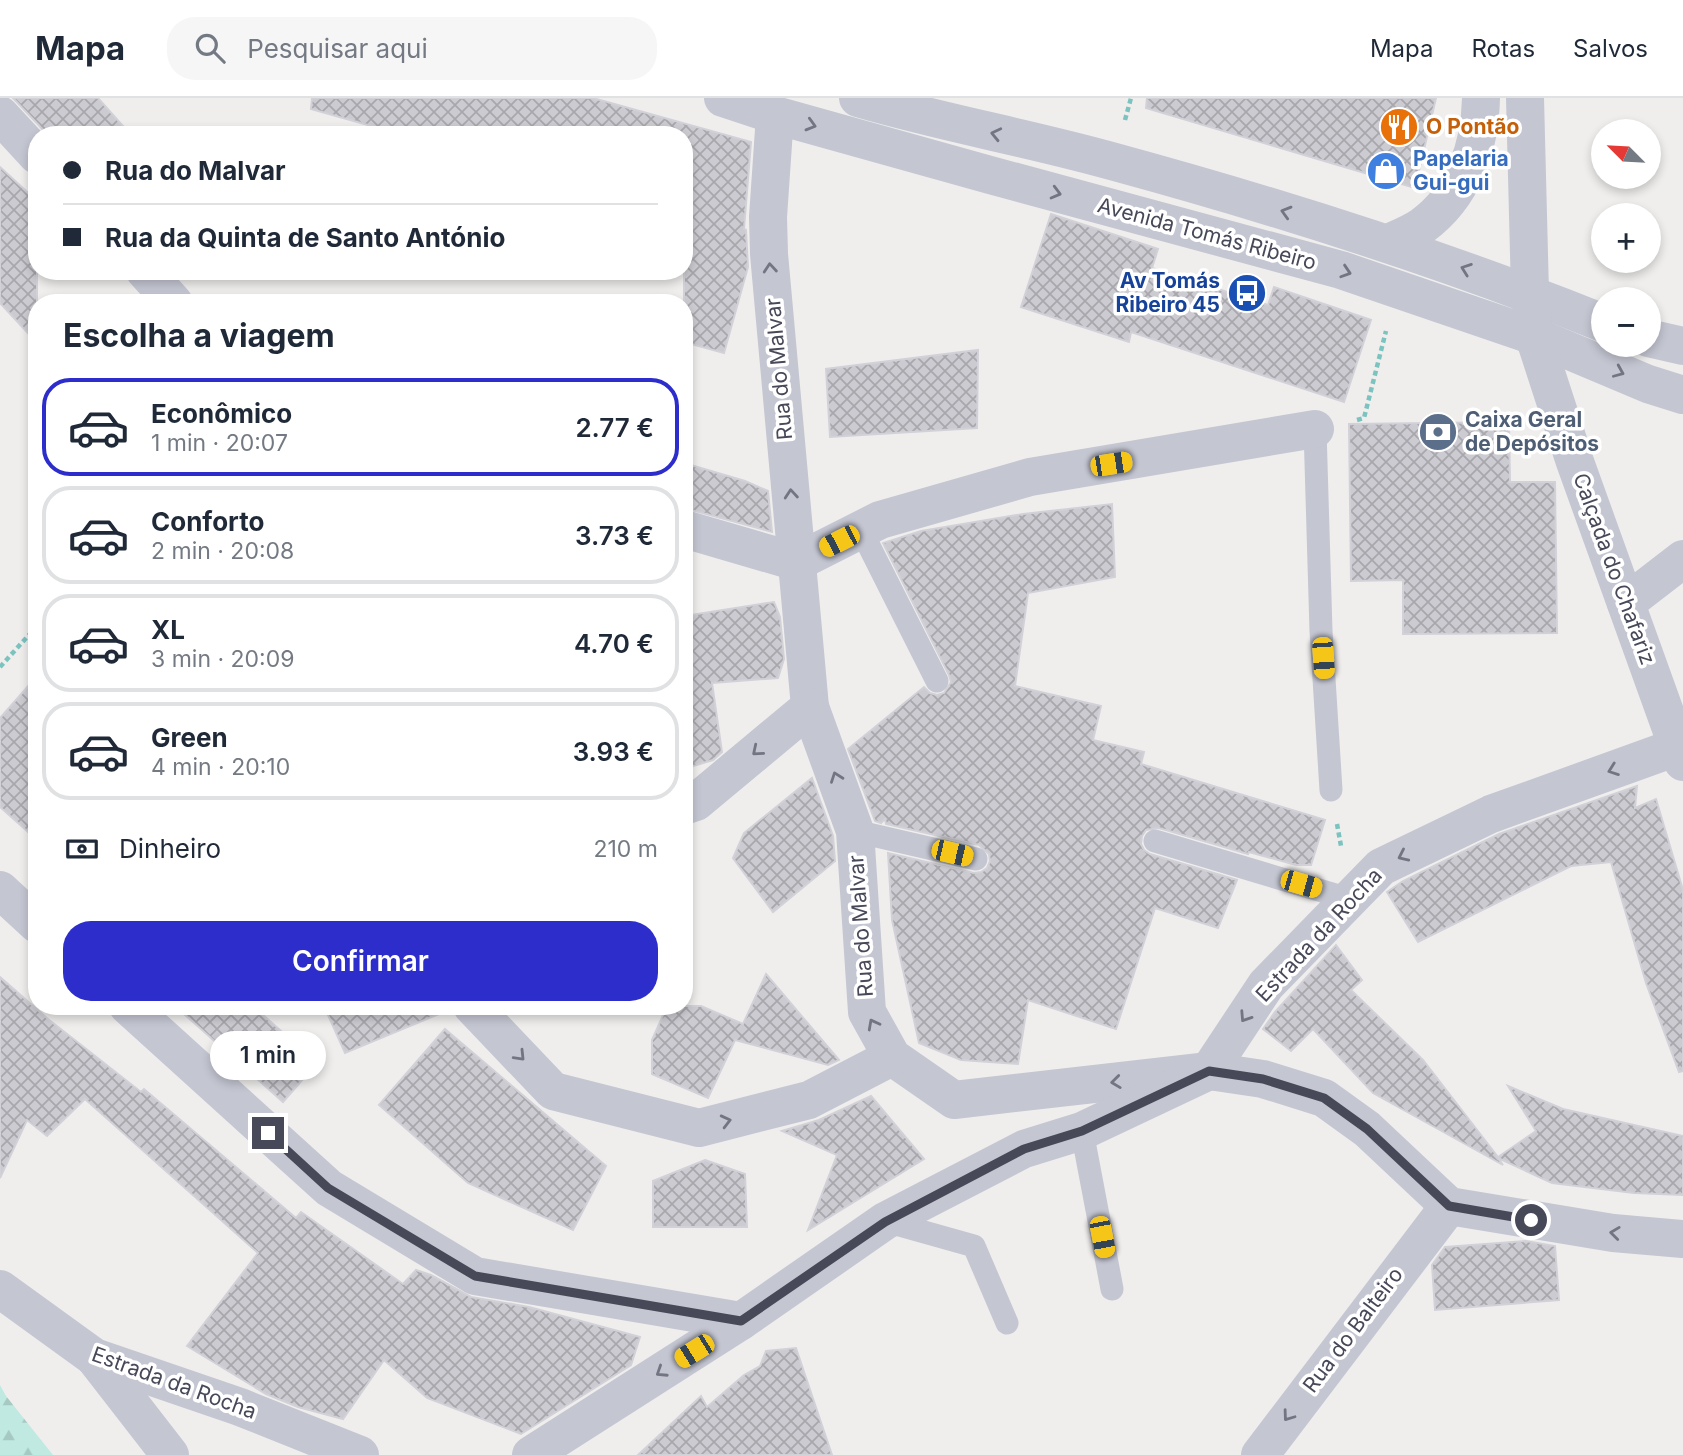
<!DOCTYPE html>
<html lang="pt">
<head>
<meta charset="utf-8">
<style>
  body { margin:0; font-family:Inter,sans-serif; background:#f6f6f7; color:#1f2937; height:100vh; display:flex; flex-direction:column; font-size:26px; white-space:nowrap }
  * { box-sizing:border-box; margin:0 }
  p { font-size:23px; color:#747a83 }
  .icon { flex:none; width:38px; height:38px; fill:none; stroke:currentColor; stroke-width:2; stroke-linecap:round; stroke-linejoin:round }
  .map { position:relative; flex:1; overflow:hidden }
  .details { position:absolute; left:28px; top:196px; width:665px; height:721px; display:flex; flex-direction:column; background:#fff; border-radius:28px; box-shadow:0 4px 10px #0003 }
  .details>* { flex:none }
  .hud { position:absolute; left:28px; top:28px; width:665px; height:154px; border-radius:28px; box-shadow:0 4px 10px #0003; display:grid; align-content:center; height:154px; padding:0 35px; background:#fff }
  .needle { width:46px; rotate:294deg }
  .buttons { position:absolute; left:1591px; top:21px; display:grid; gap:14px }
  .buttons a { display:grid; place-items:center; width:70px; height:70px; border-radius:50%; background:#fff; box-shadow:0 4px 10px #0003; font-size:35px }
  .end { position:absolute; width:32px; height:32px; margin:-16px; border:9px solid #474958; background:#fff; box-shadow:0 0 0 4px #fff }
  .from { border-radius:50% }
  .bubble { position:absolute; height:49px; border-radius:24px; background:#fff; box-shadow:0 4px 10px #0003; font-size:23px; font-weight:600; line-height:49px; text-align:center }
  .car { position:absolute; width:21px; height:42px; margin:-21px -10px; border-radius:9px; box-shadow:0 0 5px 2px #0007; background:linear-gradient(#f5c518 24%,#345 0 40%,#f5c518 0 76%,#345 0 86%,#f5c518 0) }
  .hud b { display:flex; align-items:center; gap:24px; height:66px; font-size:26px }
  .hud b+b { border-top:2px solid #e0e1e3 }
  .hud i { width:18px; height:18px; background:#1f2937 }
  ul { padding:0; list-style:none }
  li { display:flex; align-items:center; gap:21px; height:98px; margin:0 14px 10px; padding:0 21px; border:4px solid #e0e1e3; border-radius:28px }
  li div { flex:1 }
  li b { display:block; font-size:26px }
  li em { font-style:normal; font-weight:600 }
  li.current { border-color:#2c2dca }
  li>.icon { width:63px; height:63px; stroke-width:1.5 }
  h2 { padding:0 35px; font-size:32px; line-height:84px }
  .pay { display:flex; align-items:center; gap:18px; height:77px; padding:0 35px; font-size:26px }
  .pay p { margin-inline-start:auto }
  .action { display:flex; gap:14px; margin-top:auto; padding:14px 35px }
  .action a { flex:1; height:80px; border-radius:28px; background:#2c2dca; color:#fff; font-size:28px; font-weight:600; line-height:80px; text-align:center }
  header { display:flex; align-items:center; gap:42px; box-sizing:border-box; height:98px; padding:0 35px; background:#fff; border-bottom:2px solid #e0e1e3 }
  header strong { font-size:33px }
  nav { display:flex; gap:38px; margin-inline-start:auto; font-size:24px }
  .search { width:490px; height:63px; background:#f6f6f7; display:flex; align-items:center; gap:18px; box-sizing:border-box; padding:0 24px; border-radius:28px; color:#747a83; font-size:26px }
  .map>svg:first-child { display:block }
  .forest { fill:url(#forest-firs) }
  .building { fill:url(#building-cross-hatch); stroke:#d2d1d8; stroke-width:2 }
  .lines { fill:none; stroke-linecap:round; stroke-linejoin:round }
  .path { stroke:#7bc3bf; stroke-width:4.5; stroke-dasharray:5 3.5; stroke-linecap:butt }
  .service { stroke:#c4c6d2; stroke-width:23 }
  .minor { stroke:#c4c6d2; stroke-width:38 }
  .tertiary { stroke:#c4c6d2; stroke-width:38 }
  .oneway { stroke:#737583 }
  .route { stroke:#474958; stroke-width:9 }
  .labels { text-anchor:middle; stroke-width:7; stroke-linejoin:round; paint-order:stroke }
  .food-label { font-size:21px; font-weight:bold; fill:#c56008; stroke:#fff; text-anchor:start }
  .shop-label { font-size:21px; font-weight:bold; fill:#366cbe; stroke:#fff; text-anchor:start }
  .street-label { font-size:21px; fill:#474958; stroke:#fff }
  .transit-label { font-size:21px; font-weight:bold; fill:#164399; stroke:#fff; text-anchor:end }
  .service-label { font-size:21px; font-weight:bold; fill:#4e5e75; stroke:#fff; text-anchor:start }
</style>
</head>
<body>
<header>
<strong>Mapa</strong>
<div class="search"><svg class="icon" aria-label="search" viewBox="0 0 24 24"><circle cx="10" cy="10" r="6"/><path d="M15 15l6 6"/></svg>Pesquisar aqui</div>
<nav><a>Mapa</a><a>Rotas</a><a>Salvos</a></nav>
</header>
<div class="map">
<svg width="1683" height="1357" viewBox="0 0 1683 1357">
  <defs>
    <pattern id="forest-firs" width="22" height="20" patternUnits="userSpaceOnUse" patternTransform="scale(1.75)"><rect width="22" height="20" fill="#bfe9e1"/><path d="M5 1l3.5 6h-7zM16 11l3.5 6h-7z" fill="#a6c9c3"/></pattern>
    <pattern id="building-cross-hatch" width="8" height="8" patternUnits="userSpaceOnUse" patternTransform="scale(1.75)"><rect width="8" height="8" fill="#cbcbd1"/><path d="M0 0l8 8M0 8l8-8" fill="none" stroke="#a7a7ac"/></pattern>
  </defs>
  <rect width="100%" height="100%" fill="#efeeed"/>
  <!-- forest -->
  <polygon class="forest" points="0,1287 6,1298 53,1357 0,1357"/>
  <!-- building -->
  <g class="building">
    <polygon points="13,0 98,0 131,37 48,37"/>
    <polygon points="312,0 593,0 751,44 744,131 746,132 748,169 724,255 684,244 684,35 684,37 403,37 311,11"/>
    <polygon points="1147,0 1436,0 1415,90 1146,10"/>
    <polygon points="0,69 37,103 37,245 0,205"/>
    <polygon points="1051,116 1158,151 1152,170 1268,207 1274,189 1371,222 1344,304 1131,234 1129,244 1021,209"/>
    <polygon points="978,252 977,330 830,339 826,271"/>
    <polygon points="1509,324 1510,384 1555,384 1557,535 1403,536 1403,482 1351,483 1349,326"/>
    <polygon points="684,365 745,383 768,393 772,434 684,410"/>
    <polygon points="1112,406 1115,479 1028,495 1015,588 1101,608 1093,642 1144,654 1141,666 1325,722 1311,767 1296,767 1249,754 1248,756 1159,730 1146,732 1142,738 1141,746 1144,752 1150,756 1237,782 1218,830 1155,810 1116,931 1028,902 1018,966 961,962 919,945 892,822 888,755 974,775 981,774 987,770 990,763 989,756 979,747 886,726 885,721 881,725 875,723 848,651 924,589 930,595 937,597 944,595 951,584 949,577 883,445 921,433 1023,416"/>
    <polygon points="774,504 780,519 784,561 778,580 712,585 722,654 713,662 684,671 684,518"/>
    <polygon points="37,578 37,742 0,709 0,620"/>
    <polygon points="812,680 833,738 835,763 773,814 733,760 744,735"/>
    <polygon points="1637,688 1635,710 1656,701 1683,792 1683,973 1679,974 1646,885 1611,764 1571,768 1418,844 1387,794 1403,783 1499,736"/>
    <polygon points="1336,847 1362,882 1351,892 1423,962 1498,1059 1536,1033 1508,988 1563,1011 1683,1038 1683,1097 1634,1095 1552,1085 1498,1060 1503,1067 1373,995 1313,931 1291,953 1263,931 1275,914"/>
    <polygon points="766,876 839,962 828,967 735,942 708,1000 652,976 652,942 667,908 701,908 743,926"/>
    <polygon points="0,879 48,921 141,994 144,991 296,1120 301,1114 403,1186 416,1172 431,1177 471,1199 529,1209 640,1239 631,1267 521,1336 427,1300 384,1262 343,1321 298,1309 266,1296 187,1248 258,1155 85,1001 47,1038 27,1022 0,1080"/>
    <polygon points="175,908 253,908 317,965 283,1004"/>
    <polygon points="324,908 451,908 451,911 345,955"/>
    <polygon points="445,931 606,1068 573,1132 468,1085 379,1007"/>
    <polygon points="871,998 924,1061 808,1132 837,1057 782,1033 819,1022"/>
    <polygon points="705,1062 745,1076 747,1129 653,1129 653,1083"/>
    <polygon points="1526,1143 1555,1148 1559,1202 1435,1212 1432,1167 1445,1149"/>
    <polygon points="796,1250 832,1357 638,1357 701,1298 707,1309 744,1277 760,1268 766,1253"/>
  </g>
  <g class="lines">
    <!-- path -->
    <g class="path">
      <polyline points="1125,22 1131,0"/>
      <polyline points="1357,322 1364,320 1386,233"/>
      <polyline points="0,569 37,528"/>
      <polyline points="1337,726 1341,748"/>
    </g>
    <!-- service -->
    <g class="service">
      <polyline points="1315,331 1321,533 1331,692"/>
      <polyline points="861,432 937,583"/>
      <polyline points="855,733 976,761"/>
      <polyline points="1155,743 1349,801"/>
      <polyline points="1082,1033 1112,1191"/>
      <polyline points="885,1123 974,1148 1007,1225"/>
    </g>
    <!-- minor -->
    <g class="minor">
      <polyline points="0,17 37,57"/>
      <polyline points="775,17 768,119 769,156 810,609 855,733 867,914 892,959 954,1002 1209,973 1263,981 1324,1000 1367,1031 1449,1108 1613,1135 1683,1141"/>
      <polyline points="145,173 174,205"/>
      <polyline points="684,431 797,464 880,422 1030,379 1315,331"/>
      <polyline points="684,708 696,704 810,609"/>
      <polyline points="0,792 37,826"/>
      <polyline points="128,908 329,1090 475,1178 741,1223"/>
      <polyline points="472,908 553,993 699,1030 809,1002 892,959"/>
      <polyline points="0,1191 94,1259 240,1309 360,1357"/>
      <polyline points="94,1259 170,1357"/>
      <polyline points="531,1357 741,1223 885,1123 1024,1051 1082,1033 1209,973 1266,887 1381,769 1491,716 1677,649"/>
      <polyline points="1260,1357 1449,1108"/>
    </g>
    <!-- tertiary -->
    <g class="tertiary">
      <polyline points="723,0 775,17 990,77 1341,172 1534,238 1648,286 1683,297"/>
      <path d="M858 0C943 25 1030 40 1115 64 1280 109 1444 161 1603 225"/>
      <polyline points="1525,0 1530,195 1534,238 1575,364 1683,664"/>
      <path d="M1388 145C1399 140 1412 135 1422 128 1463 98 1480 50 1481 0"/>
      <polyline points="1648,240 1683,248"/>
      <polyline points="1626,505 1683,461"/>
    </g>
  </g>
  <!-- one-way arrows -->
  <defs><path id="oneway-chevron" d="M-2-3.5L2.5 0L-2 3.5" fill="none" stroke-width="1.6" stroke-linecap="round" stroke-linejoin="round" transform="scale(1.75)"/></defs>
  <g class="oneway">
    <use href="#oneway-chevron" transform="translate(811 27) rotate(16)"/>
    <use href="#oneway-chevron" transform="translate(996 36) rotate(-167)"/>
    <use href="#oneway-chevron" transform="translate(1056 95) rotate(15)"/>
    <use href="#oneway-chevron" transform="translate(1286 114) rotate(-164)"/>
    <use href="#oneway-chevron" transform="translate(770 170) rotate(-95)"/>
    <use href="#oneway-chevron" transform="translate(1466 171) rotate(-160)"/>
    <use href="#oneway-chevron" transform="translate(1346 174) rotate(18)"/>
    <use href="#oneway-chevron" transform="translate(1619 274) rotate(23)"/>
    <use href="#oneway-chevron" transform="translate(791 396) rotate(-95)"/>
    <use href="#oneway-chevron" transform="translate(757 653) rotate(140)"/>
    <use href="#oneway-chevron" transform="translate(1613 672) rotate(160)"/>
    <use href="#oneway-chevron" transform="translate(836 679) rotate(-110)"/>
    <use href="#oneway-chevron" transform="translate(1403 758) rotate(155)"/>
    <use href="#oneway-chevron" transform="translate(1245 919) rotate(123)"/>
    <use href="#oneway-chevron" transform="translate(873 926) rotate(-118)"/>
    <use href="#oneway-chevron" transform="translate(520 958) rotate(46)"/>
    <use href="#oneway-chevron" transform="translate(1116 984) rotate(173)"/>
    <use href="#oneway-chevron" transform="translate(726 1023) rotate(-14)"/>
    <use href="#oneway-chevron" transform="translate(1615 1135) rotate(-173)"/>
    <use href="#oneway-chevron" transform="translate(661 1274) rotate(147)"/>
    <use href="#oneway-chevron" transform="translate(1288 1318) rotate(126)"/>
  </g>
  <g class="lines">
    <!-- route -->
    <polyline class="route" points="268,1035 328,1090 475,1178 741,1223 885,1124 1024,1051 1082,1033 1209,973 1263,981 1324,1000 1367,1031 1449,1108 1531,1122"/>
  </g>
  <!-- icons -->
  <defs>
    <g id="restaurant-disc" transform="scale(2.0125)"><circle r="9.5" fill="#e8710a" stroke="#fff"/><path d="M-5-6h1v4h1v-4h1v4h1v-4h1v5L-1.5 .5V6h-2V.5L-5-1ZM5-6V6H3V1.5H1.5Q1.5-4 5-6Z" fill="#fff"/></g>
    <g id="shop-disc" transform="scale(2.0125)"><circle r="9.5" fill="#3f7fe0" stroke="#fff"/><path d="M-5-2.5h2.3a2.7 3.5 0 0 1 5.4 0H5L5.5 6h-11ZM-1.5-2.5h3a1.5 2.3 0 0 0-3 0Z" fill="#fff"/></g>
    <g id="bus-disc" transform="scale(2.0125)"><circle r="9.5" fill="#1a4fb4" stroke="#fff"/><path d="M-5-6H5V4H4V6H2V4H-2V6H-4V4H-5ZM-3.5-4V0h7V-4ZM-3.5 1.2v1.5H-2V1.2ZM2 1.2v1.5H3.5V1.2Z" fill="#fff"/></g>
    <g id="bank-disc" transform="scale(2.0125)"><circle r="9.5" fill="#5c6f8a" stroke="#fff"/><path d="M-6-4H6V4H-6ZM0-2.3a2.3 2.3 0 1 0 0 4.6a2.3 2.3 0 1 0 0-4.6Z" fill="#fff"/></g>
  </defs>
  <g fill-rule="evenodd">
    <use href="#restaurant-disc" x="1399" y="29"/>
    <use href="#shop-disc" x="1386" y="73"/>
    <use href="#bus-disc" x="1247" y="195"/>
    <use href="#bank-disc" x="1438" y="334"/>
  </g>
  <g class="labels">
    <!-- food labels -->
    <g class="food-label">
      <text x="1426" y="36">O Pontão</text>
    </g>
    <!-- shop labels -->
    <g class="shop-label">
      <text x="1413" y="68">Papelaria<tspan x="1413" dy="24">Gui-gui</tspan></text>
    </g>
    <!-- street labels -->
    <g class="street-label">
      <text transform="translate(1207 136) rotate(15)" y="7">Avenida Tomás Ribeiro</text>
      <text transform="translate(779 271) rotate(-95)" y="7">Rua do Malvar</text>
      <text transform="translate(1614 471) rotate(70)" y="7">Calçada do Chafariz</text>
      <text transform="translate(861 828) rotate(-94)" y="7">Rua do Malvar</text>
      <text transform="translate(1319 837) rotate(-47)" y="7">Estrada da Rocha</text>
      <text transform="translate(1353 1232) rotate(-53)" y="7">Rua do Balteiro</text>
      <text transform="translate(174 1285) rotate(20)" y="7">Estrada da Rocha</text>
    </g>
    <!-- transit labels -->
    <g class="transit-label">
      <text x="1220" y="190">Av Tomás<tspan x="1220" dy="24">Ribeiro 45</tspan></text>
    </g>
    <!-- service labels -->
    <g class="service-label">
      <text x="1465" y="329">Caixa Geral<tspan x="1465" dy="24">de Depósitos</tspan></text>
    </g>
  </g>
</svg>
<div class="buttons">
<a><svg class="needle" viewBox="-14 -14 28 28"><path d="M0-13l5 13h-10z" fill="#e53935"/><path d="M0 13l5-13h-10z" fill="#747a83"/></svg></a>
<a>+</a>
<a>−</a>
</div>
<i class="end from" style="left:1531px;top:1122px"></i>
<i class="end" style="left:268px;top:1035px"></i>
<div class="bubble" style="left:210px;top:933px;width:116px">1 min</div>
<i class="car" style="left:1111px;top:366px;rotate:81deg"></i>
<i class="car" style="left:839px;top:443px;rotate:243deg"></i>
<i class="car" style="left:1323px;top:560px;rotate:176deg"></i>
<i class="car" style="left:952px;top:755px;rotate:103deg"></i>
<i class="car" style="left:1301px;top:786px;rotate:106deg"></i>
<i class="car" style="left:1102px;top:1139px;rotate:169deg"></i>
<i class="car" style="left:694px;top:1253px;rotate:238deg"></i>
<div class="hud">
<b><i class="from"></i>Rua do Malvar</b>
<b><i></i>Rua da Quinta de Santo António</b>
</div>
<section class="details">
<h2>Escolha a viagem</h2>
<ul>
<li class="current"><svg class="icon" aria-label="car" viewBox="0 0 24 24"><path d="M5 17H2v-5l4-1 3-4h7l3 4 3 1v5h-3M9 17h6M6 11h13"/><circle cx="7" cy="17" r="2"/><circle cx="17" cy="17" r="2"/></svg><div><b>Econômico</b><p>1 min · 20:07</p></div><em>2.77 €</em></li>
<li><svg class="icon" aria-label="car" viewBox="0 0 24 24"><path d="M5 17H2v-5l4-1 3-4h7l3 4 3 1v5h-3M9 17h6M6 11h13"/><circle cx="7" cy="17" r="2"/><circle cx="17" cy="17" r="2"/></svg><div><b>Conforto</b><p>2 min · 20:08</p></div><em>3.73 €</em></li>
<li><svg class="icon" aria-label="car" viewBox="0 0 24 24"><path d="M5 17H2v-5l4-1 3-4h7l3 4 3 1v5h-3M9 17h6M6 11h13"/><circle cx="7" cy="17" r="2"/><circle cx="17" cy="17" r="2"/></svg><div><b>XL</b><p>3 min · 20:09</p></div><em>4.70 €</em></li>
<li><svg class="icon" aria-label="car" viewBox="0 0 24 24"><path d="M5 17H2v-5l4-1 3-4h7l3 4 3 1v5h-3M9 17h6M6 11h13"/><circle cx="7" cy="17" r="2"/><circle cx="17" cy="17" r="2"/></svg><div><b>Green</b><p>4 min · 20:10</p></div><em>3.93 €</em></li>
</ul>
<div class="pay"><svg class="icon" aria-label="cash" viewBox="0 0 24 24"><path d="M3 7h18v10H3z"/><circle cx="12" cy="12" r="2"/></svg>Dinheiro<p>210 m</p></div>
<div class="action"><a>Confirmar</a></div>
</section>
</div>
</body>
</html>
